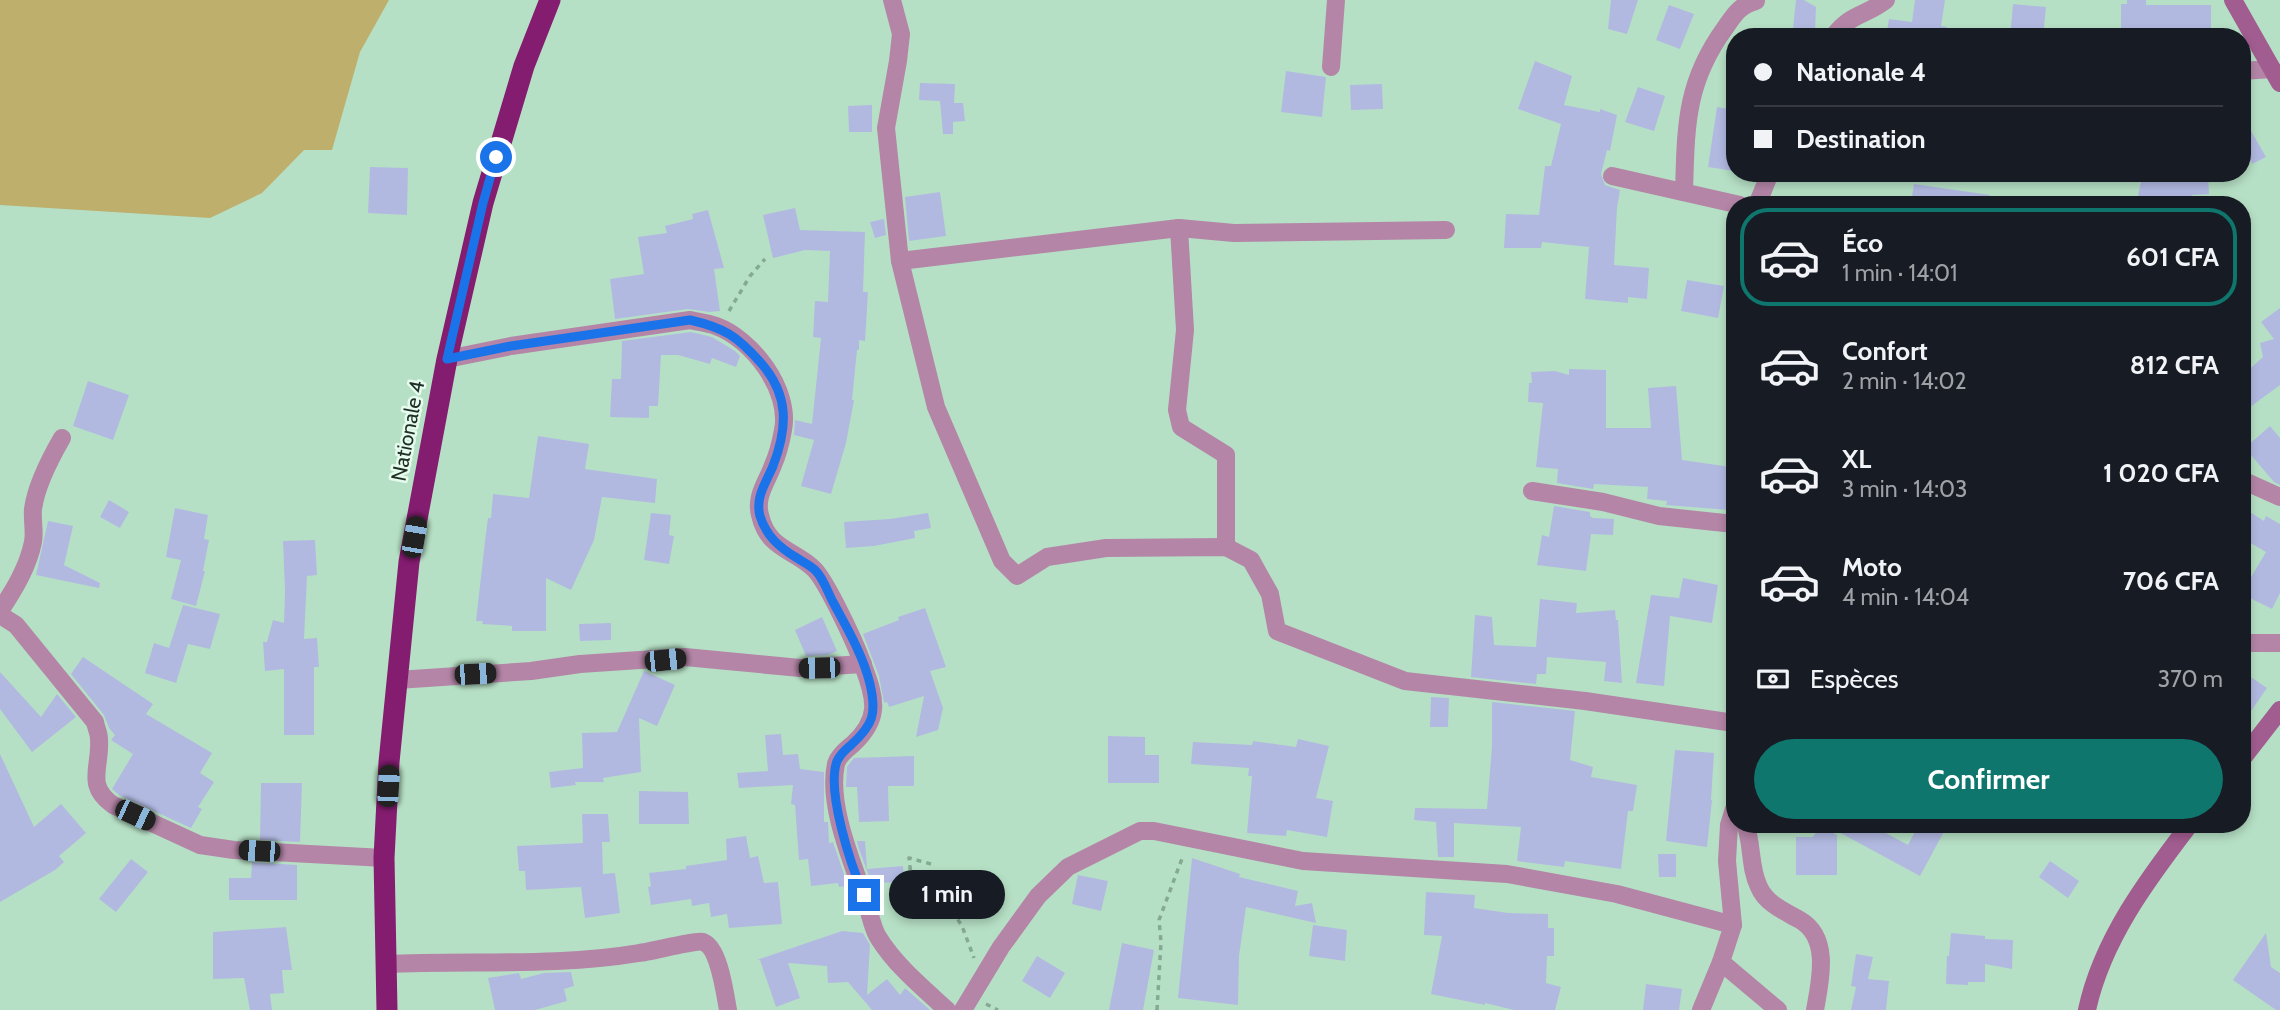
<!DOCTYPE html>
<html lang="fr">
<head>
<meta charset="utf-8">
<style>
  body { margin:0; font-family:Cabin,sans-serif; background:#20242c; color:#f1f3f6; height:100vh; display:flex; flex-direction:column; font-size:26px; white-space:nowrap }
  * { box-sizing:border-box; margin:0 }
  p { font-size:23px; color:#9ea1a6 }
  .icon { flex:none; width:38px; height:38px; fill:none; stroke:currentColor; stroke-width:2; stroke-linecap:round; stroke-linejoin:round }
  .map { position:relative; flex:1; overflow:hidden }
  .side { position:absolute; left:1726px; top:196px; width:525px; height:637px; display:flex; flex-direction:column; background:#171b24; border-radius:28px; box-shadow:0 4px 10px #0003 }
  .side>* { flex:none }
  .banner { position:absolute; left:1726px; top:28px; width:525px; height:154px; border-radius:28px; box-shadow:0 4px 10px #0003; display:grid; align-content:center; height:154px; padding:0 28px; background:#171b24 }
  .end { position:absolute; width:32px; height:32px; margin:-16px; border:9px solid #1a73e8; background:#fff; box-shadow:0 0 0 4px #fff }
  .from { border-radius:50% }
  .bubble { position:absolute; height:49px; border-radius:24px; background:#171b24; box-shadow:0 4px 10px #0003; font-size:23px; font-weight:700; line-height:49px; text-align:center }
  .car { position:absolute; width:21px; height:42px; margin:-21px -10px; border-radius:9px; box-shadow:0 0 5px 2px #0007; background:linear-gradient(#222 24%,#8ab4d8 0 40%,#222 0 76%,#8ab4d8 0 86%,#222 0) }
  .banner b { display:flex; align-items:center; gap:24px; height:66px; font-size:26px }
  .banner b+b { border-top:2px solid #363941 }
  .banner i { width:18px; height:18px; background:#f1f3f6 }
  ul { padding:12px 0 0; list-style:none }
  li { display:flex; align-items:center; gap:21px; height:98px; margin:0 14px 10px; padding:0 14px; border:4px solid transparent; border-radius:28px }
  li div { flex:1 }
  li b { display:block; font-size:26px }
  li em { font-style:normal; font-weight:700 }
  li.current { border-color:#0f766e }
  li>.icon { width:63px; height:63px; stroke-width:1.5 }
  .pay { display:flex; align-items:center; gap:18px; height:77px; padding:0 28px; font-size:26px }
  .pay p { margin-inline-start:auto }
  .cta { display:flex; gap:14px; margin-top:auto; padding:14px 28px }
  .cta a { flex:1; height:80px; border-radius:42px; background:#0f766e; color:#fff; font-size:28px; font-weight:700; line-height:80px; text-align:center }
  .map>svg:first-child { display:block }
  .green { fill:#beaf6c }
  .building { fill:#b2b9e1 }
  .lines { fill:none; stroke-linecap:round; stroke-linejoin:round }
  .path { stroke:#86a993; stroke-width:3.5; stroke-dasharray:5 5; stroke-linecap:butt }
  .street { stroke:#b485a7; stroke-width:18 }
  .secondary { stroke:#a25d90; stroke-width:18 }
  .highway { stroke:#841c70; stroke-width:21 }
  .route { stroke:#1a73e8; stroke-width:9 }
  .labels { text-anchor:middle; stroke-width:5; stroke-linejoin:round; paint-order:stroke }
  .street-label { font-size:21px; fill:#1d2e24; stroke:#e6fbed }
</style>
</head>
<body>
<div class="map">
<svg width="2280" height="1010" viewBox="0 0 2280 1010">
  <rect width="100%" height="100%" fill="#b6e0c5"/>
  <!-- green -->
  <polygon class="green" points="0,0 389,0 360,52 332,150 304,150 262,193 210,218 0,205"/>
  <!-- building -->
  <g class="building">
    <polygon points="1611,0 1638,0 1627,34 1608,29"/>
    <polygon points="1796,0 1804,0 1816,7 1815,32 1812,32 1812,37 1792,37"/>
    <polygon points="1915,0 1945,0 1941,26 1947,27 1946,37 1886,37 1889,19 1912,22"/>
    <polygon points="2127,0 2146,0 2146,5 2211,5 2211,37 2121,34 2121,4 2127,4"/>
    <polygon points="2013,4 2046,7 2043,37 2010,37"/>
    <polygon points="1669,5 1694,14 1680,49 1656,40"/>
    <polygon points="1535,61 1572,76 1564,105 1600,112 1600,109 1617,115 1610,151 1607,150 1601,174 1605,185 1620,190 1617,208 1614,265 1649,268 1647,299 1628,297 1628,303 1585,299 1589,247 1542,242 1541,248 1504,248 1506,214 1539,215 1545,166 1551,166 1561,124 1518,109"/>
    <polygon points="1286,71 1326,77 1322,117 1281,112"/>
    <polygon points="920,83 955,84 954,103 963,103 965,121 953,122 953,134 943,134 940,101 919,100"/>
    <polygon points="1382,84 1383,109 1351,110 1350,85"/>
    <polygon points="1638,87 1665,96 1654,131 1625,122"/>
    <polygon points="872,105 872,132 849,132 848,106"/>
    <polygon points="1717,107 1734,110 1734,171 1708,167"/>
    <polygon points="2242,115 2266,157 2252,164 2251,161 2242,166"/>
    <polygon points="370,167 408,168 407,215 368,213"/>
    <polygon points="2143,173 2208,177 2209,194 2192,195 2193,205 2136,205"/>
    <polygon points="1914,184 1990,195 1989,205 1927,205 1911,202"/>
    <polygon points="940,192 946,236 909,241 905,197"/>
    <polygon points="795,208 800,230 865,232 863,292 868,292 865,341 859,340 859,350 857,350 852,400 854,400 846,443 831,494 801,486 814,440 794,435 795,420 812,424 821,338 813,337 815,301 828,302 830,251 805,250 773,258 763,215"/>
    <polygon points="708,210 724,268 714,269 720,311 709,312 688,309 615,319 610,279 644,274 638,237 667,233 665,226 693,219 692,214"/>
    <polygon points="884,219 886,235 875,238 870,222"/>
    <polygon points="1687,280 1724,286 1718,318 1681,311"/>
    <polygon points="2280,308 2280,385 2242,413 2242,376 2263,357 2260,343 2274,339 2261,322"/>
    <polygon points="691,332 712,337 735,351 740,356 736,367 712,358 710,364 678,355 661,355 658,406 649,406 649,418 610,417 612,379 621,379 622,341"/>
    <polygon points="1569,369 1606,370 1606,428 1651,428 1648,388 1676,386 1682,460 1731,467 1729,510 1666,505 1667,501 1647,499 1648,487 1594,484 1593,489 1557,483 1558,469 1536,467 1543,403 1528,402 1529,383 1532,383 1531,372 1555,371 1569,375"/>
    <polygon points="88,381 129,395 113,440 73,426"/>
    <polygon points="2270,426 2280,438 2280,485 2274,482 2245,448"/>
    <polygon points="538,436 589,444 585,469 657,479 655,503 602,497 594,540 571,590 546,578 546,631 512,631 512,626 482,624 483,621 476,621 485,541 488,518 491,518 493,494 529,498"/>
    <polygon points="109,500 129,512 120,528 100,517"/>
    <polygon points="1554,506 1590,512 1590,516 1593,518 1614,519 1613,535 1591,534 1586,571 1537,565 1542,535 1549,537"/>
    <polygon points="2242,507 2264,521 2266,516 2280,524 2280,593 2272,609 2242,594 2242,575 2250,579 2266,552 2242,538"/>
    <polygon points="175,508 208,515 204,539 209,540 203,571 205,571 196,606 171,599 181,560 166,557"/>
    <polygon points="651,513 671,515 669,535 674,536 669,564 644,560"/>
    <polygon points="928,513 931,528 914,531 915,538 874,546 846,548 844,522 890,519"/>
    <polygon points="48,521 73,526 64,565 100,583 99,588 36,575"/>
    <polygon points="315,540 317,575 307,576 304,639 317,638 319,667 314,667 314,735 284,735 284,669 265,671 263,642 267,642 273,620 284,623 285,591 283,541"/>
    <polygon points="1683,578 1718,585 1712,623 1670,616 1664,686 1636,683 1651,595 1679,598"/>
    <polygon points="1540,599 1577,603 1576,613 1615,610 1616,620 1618,620 1622,683 1604,681 1606,662 1547,657 1546,674 1537,674 1536,684 1471,677 1475,615 1492,617 1494,645 1536,647"/>
    <polygon points="183,605 220,614 210,649 188,644 176,683 145,673 154,643 169,648"/>
    <polygon points="925,608 946,667 930,671 943,708 938,730 916,737 924,696 889,707 887,702 884,703 879,676 863,634 899,620 898,617"/>
    <polygon points="822,617 837,651 828,655 806,656 795,630"/>
    <polygon points="611,623 611,640 580,641 579,624"/>
    <polygon points="83,657 153,704 146,714 212,753 200,773 214,782 198,807 202,809 191,828 119,795 112,789 133,754 111,740 115,735 109,728 104,715 71,674"/>
    <polygon points="644,671 675,685 657,726 639,718 641,772 603,778 604,782 575,782 576,785 551,788 549,772 583,768 582,733 617,732"/>
    <polygon points="2242,671 2267,688 2242,724"/>
    <polygon points="0,672 41,717 57,694 76,717 32,752 0,709"/>
    <polygon points="1431,697 1449,698 1448,727 1430,727"/>
    <polygon points="1492,702 1575,711 1570,760 1593,767 1591,777 1637,785 1633,811 1628,811 1621,869 1565,861 1564,867 1517,861 1521,827 1454,823 1454,857 1438,857 1436,822 1414,820 1415,808 1487,809 1492,746"/>
    <polygon points="781,734 783,755 798,754 800,769 824,772 824,822 828,822 829,843 833,842 848,886 839,887 838,883 811,886 808,859 799,860 795,805 791,804 793,785 739,788 737,773 768,771 765,735"/>
    <polygon points="1108,736 1145,737 1145,755 1159,755 1159,783 1108,783"/>
    <polygon points="1298,739 1329,746 1316,798 1333,801 1327,837 1287,830 1286,836 1247,833 1252,776 1248,776 1249,768 1191,764 1193,742 1252,745 1253,741 1296,747"/>
    <polygon points="1675,750 1714,753 1711,800 1712,800 1707,847 1666,841"/>
    <polygon points="0,754 34,827 61,804 86,833 59,856 64,862 55,870 0,902"/>
    <polygon points="914,756 914,786 888,786 889,821 859,822 857,787 846,787 847,767 850,763 854,758"/>
    <polygon points="261,783 302,783 300,842 260,840"/>
    <polygon points="639,791 688,792 689,824 639,824"/>
    <polygon points="582,814 608,814 610,842 602,842 603,874 615,873 620,913 585,918 581,887 526,890 525,871 519,871 517,846 583,843"/>
    <polygon points="1824,824 1869,824 1908,845 1919,824 1948,824 1920,876"/>
    <polygon points="1820,826 1837,835 1837,875 1796,875 1796,837 1813,837"/>
    <polygon points="746,836 750,858 758,856 764,883 778,882 782,924 729,928 727,914 711,917 709,903 692,906 691,899 651,905 648,887 651,886 649,873 686,869 686,866 727,860 726,839"/>
    <polygon points="857,841 865,841 867,869 903,866 904,881 872,884 859,849"/>
    <polygon points="1658,854 1676,854 1676,877 1659,877"/>
    <polygon points="1192,858 1240,874 1239,877 1298,891 1295,906 1312,903 1316,923 1246,907 1239,956 1238,1005 1178,998"/>
    <polygon points="131,859 148,872 116,912 99,899"/>
    <polygon points="2050,861 2079,881 2068,898 2039,877"/>
    <polygon points="252,862 297,865 297,900 229,900 229,878 251,878"/>
    <polygon points="1078,875 1108,881 1101,911 1072,904"/>
    <polygon points="1426,892 1475,895 1474,908 1508,913 1548,914 1548,928 1554,928 1554,956 1547,956 1546,983 1561,987 1555,1010 1514,1010 1485,1003 1485,1005 1431,994 1442,936 1424,935"/>
    <polygon points="1313,925 1347,930 1345,961 1309,956"/>
    <polygon points="286,927 292,970 282,970 284,993 270,994 272,1010 250,1010 244,978 213,979 213,932"/>
    <polygon points="842,931 863,933 870,945 867,995 887,979 900,995 905,988 930,1010 872,1010 848,982 828,983 827,966 788,963 800,998 776,1007 760,960 757,960"/>
    <polygon points="1951,933 1985,936 1985,939 2013,940 2012,969 1985,964 1985,982 1968,982 1968,985 1946,984 1947,956 1949,956"/>
    <polygon points="2266,933 2271,967 2280,973 2280,1010 2276,1010 2233,980"/>
    <polygon points="1122,943 1154,950 1143,1010 1109,1010"/>
    <polygon points="1856,954 1873,957 1868,979 1889,981 1886,1010 1851,1010 1856,987 1851,986"/>
    <polygon points="1037,956 1065,973 1050,998 1022,981"/>
    <polygon points="571,972 574,986 564,989 567,1001 535,1010 495,1010 488,978 519,973 521,979 544,973"/>
    <polygon points="1646,984 1682,989 1679,1010 1643,1010"/>
  </g>
  <g class="lines">
    <!-- path -->
    <g class="path">
      <polyline points="729,311 750,276 765,259"/>
      <polyline points="931,864 909,858 912,885 918,895 951,909 962,926 974,958"/>
      <polyline points="986,1004 998,1010"/>
      <polyline points="1157,1010 1161,942 1159,920 1183,856"/>
    </g>
    <!-- street -->
    <g class="street">
      <polyline points="892,0 901,34 898,61 886,128 900,261 936,407 1002,561 1017,576 1047,557 1106,548 1226,547 1251,560 1270,594 1277,631 1405,681 1585,701 1734,723"/>
      <path d="M1833 37C1850 13 1866 16 1886 0"/>
      <polyline points="1331,67 1336,0"/>
      <polyline points="2242,71 2272,69"/>
      <polyline points="1612,176 1740,205"/>
      <path d="M1684 192C1686 127 1685 83 1725 28 1734 15 1740 5 1756 1"/>
      <polyline points="1757,205 1770,173"/>
      <polyline points="1179,228 1185,330 1177,410 1181,427 1226,455 1226,547"/>
      <polyline points="900,261 1179,228 1234,233 1446,230"/>
      <path d="M447 359 511 346 690 320C698 322 708 323 716 326 752 339 791 390 783 430 781 441 778 454 773 465 767 482 755 496 760 515 768 550 794 549 814 569 827 582 858 648 864 668 876 700 880 719 853 744 847 749 838 756 836 764 827 805 853 864 866 902 870 913 872 927 878 937 895 965 923 988 947 1010"/>
      <polyline points="2242,480 2280,497"/>
      <polyline points="1532,491 1603,502 1659,516 1734,524"/>
      <path d="M0 611C14 590 28 567 33 542 35 532 32 520 33 509 36 487 51 457 62 438"/>
      <path d="M0 615 16 625 95 722C96 728 99 733 99 739 101 768 85 785 113 805L200 845 234 850 384 858"/>
      <polyline points="2242,643 2280,643"/>
      <polyline points="397,680 531,671 580,664 685,657 800,668 863,664"/>
      <polyline points="1734,809 1729,825 1727,861 1733,925 1721,962 1778,1010"/>
      <path d="M1745 824C1753 844 1749 867 1759 887 1766 904 1786 912 1800 920 1831 938 1820 982 1815 1010"/>
      <path d="M386 964C470 960 556 967 639 953 650 952 696 940 703 942 719 947 725 994 728 1010"/>
      <polyline points="963,1010 1001,947 1038,896 1068,867 1140,831 1154,831 1303,861 1507,874 1617,894 1733,925"/>
      <polyline points="1701,1010 1721,962"/>
    </g>
    <!-- secondary -->
    <g class="secondary">
      <polyline points="2233,0 2280,83"/>
      <polyline points="2242,759 2280,710"/>
      <path d="M2087 1010C2102 940 2147 880 2190 824"/>
    </g>
    <!-- highway -->
    <polyline class="highway" points="387,1010 384,858 389,762 409,562 447,359 483,203 524,66 550,0"/>
  </g>
  <g class="lines">
    <!-- route -->
    <path class="route" d="M496 157 483 203 447 359 511 346 690 320C725 328 737 336 761 363 789 395 788 427 773 466 766 483 755 497 760 516 766 536 780 548 797 558 803 562 810 565 815 570 824 579 827 591 833 602 847 628 863 655 870 684 877 714 873 725 851 745 846 749 840 755 837 761 826 791 851 866 864 895"/>
  </g>
  <g class="labels">
    <!-- street labels -->
    <g class="street-label">
      <text transform="translate(408 431) rotate(-79)" y="7">Nationale 4</text>
    </g>
  </g>
</svg>
<i class="end from" style="left:496px;top:157px"></i>
<i class="end" style="left:864px;top:895px"></i>
<div class="bubble" style="left:889px;top:870px;width:116px">1 min</div>
<i class="car" style="left:414px;top:537px;rotate:10deg"></i>
<i class="car" style="left:665px;top:660px;rotate:84deg"></i>
<i class="car" style="left:819px;top:668px;rotate:269deg"></i>
<i class="car" style="left:475px;top:674px;rotate:87deg"></i>
<i class="car" style="left:388px;top:786px;rotate:3deg"></i>
<i class="car" style="left:135px;top:815px;rotate:115deg"></i>
<i class="car" style="left:259px;top:851px;rotate:273deg"></i>
<div class="banner">
<b><i class="from"></i>Nationale 4</b>
<b><i></i>Destination</b>
</div>
<section class="side">
<ul>
<li class="current"><svg class="icon" aria-label="car" viewBox="0 0 24 24"><path d="M5 17H2v-5l4-1 3-4h7l3 4 3 1v5h-3M9 17h6M6 11h13"/><circle cx="7" cy="17" r="2"/><circle cx="17" cy="17" r="2"/></svg><div><b>Éco</b><p>1 min · 14:01</p></div><em>601 CFA</em></li>
<li><svg class="icon" aria-label="car" viewBox="0 0 24 24"><path d="M5 17H2v-5l4-1 3-4h7l3 4 3 1v5h-3M9 17h6M6 11h13"/><circle cx="7" cy="17" r="2"/><circle cx="17" cy="17" r="2"/></svg><div><b>Confort</b><p>2 min · 14:02</p></div><em>812 CFA</em></li>
<li><svg class="icon" aria-label="car" viewBox="0 0 24 24"><path d="M5 17H2v-5l4-1 3-4h7l3 4 3 1v5h-3M9 17h6M6 11h13"/><circle cx="7" cy="17" r="2"/><circle cx="17" cy="17" r="2"/></svg><div><b>XL</b><p>3 min · 14:03</p></div><em>1 020 CFA</em></li>
<li><svg class="icon" aria-label="car" viewBox="0 0 24 24"><path d="M5 17H2v-5l4-1 3-4h7l3 4 3 1v5h-3M9 17h6M6 11h13"/><circle cx="7" cy="17" r="2"/><circle cx="17" cy="17" r="2"/></svg><div><b>Moto</b><p>4 min · 14:04</p></div><em>706 CFA</em></li>
</ul>
<div class="pay"><svg class="icon" aria-label="cash" viewBox="0 0 24 24"><path d="M3 7h18v10H3z"/><circle cx="12" cy="12" r="2"/></svg>Espèces<p>370 m</p></div>
<div class="cta"><a>Confirmer</a></div>
</section>
</div>
</body>
</html>
